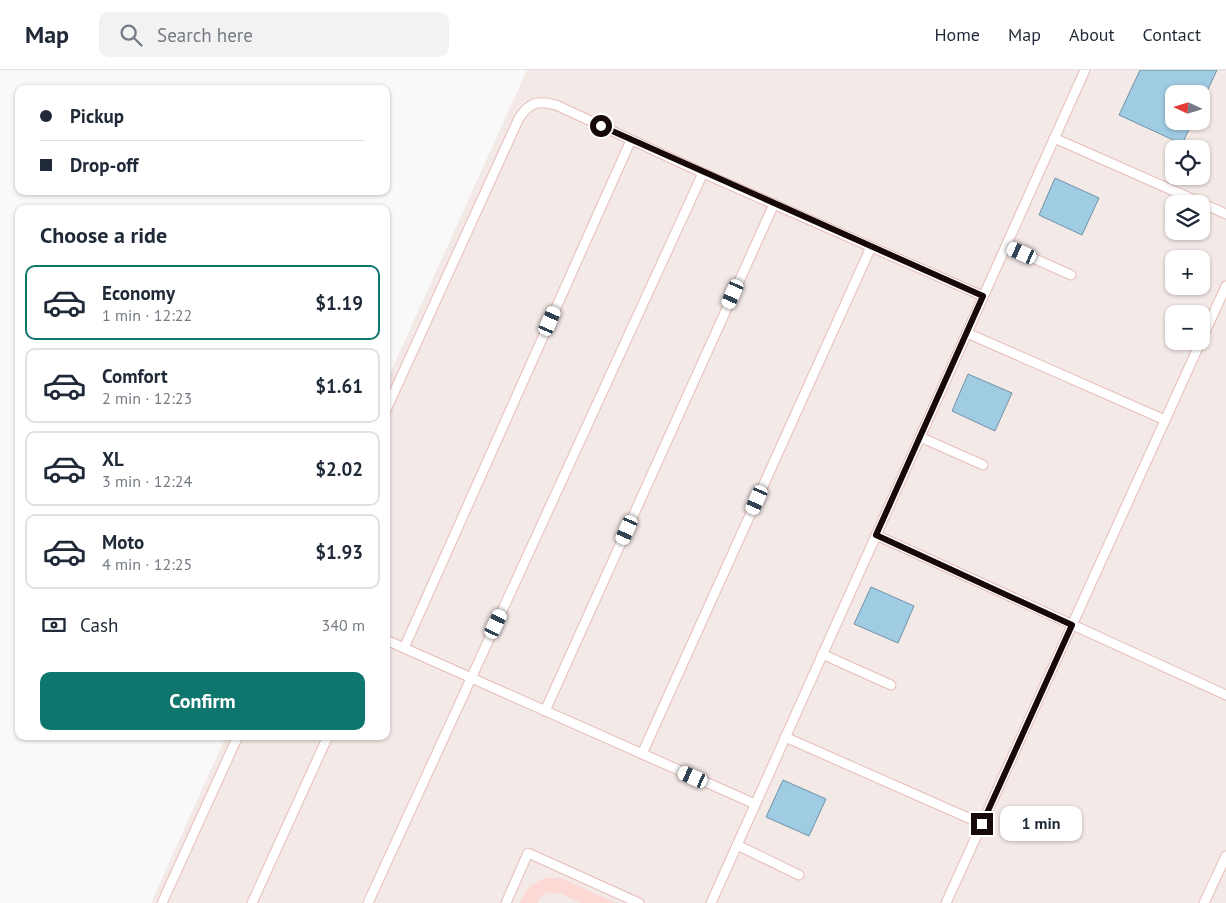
<!DOCTYPE html>
<html lang="en">
<head>
<meta charset="utf-8">
<style>
  body { margin:0; font-family:"PT Sans",sans-serif; background:#f2f2f3; color:#1f2937; height:100vh; display:flex; flex-direction:column; font-size:19px; white-space:nowrap }
  * { box-sizing:border-box; margin:0 }
  p { font-size:16px; color:#747a83 }
  .icon { flex:none; width:28px; height:28px; fill:none; stroke:currentColor; stroke-width:2; stroke-linecap:round; stroke-linejoin:round }
  .map { position:relative; flex:1; overflow:hidden }
  .side { position:absolute; left:15px; top:135px; width:375px; height:535px; display:flex; flex-direction:column; background:#fff; border-radius:10px; box-shadow:0 1px 4px #0004 }
  .side>* { flex:none }
  .top-card { position:absolute; left:15px; top:15px; width:375px; height:110px; border-radius:10px; box-shadow:0 1px 4px #0004; display:grid; align-content:center; height:110px; padding:0 25px; background:#fff }
  .needle { width:32px; rotate:274deg }
  .fabs { position:absolute; left:1165px; top:15px; display:grid; gap:10px }
  .fabs a { display:grid; place-items:center; width:45px; height:45px; border-radius:10px; background:#fff; box-shadow:0 1px 4px #0004; font-size:25px }
  .end { position:absolute; width:22px; height:22px; margin:-11px; border:6px solid #160908; background:#fff; box-shadow:0 0 0 2px #fff }
  .from { border-radius:50% }
  .bubble { position:absolute; height:35px; border-radius:10px; background:#fff; box-shadow:0 1px 4px #0004; font-size:16px; font-weight:600; line-height:35px; text-align:center }
  .car { position:absolute; width:15px; height:30px; margin:-15px -8px; border-radius:6px; box-shadow:0 0 4px 1px #0007; background:linear-gradient(#fff 24%,#345 0 40%,#fff 0 76%,#345 0 86%,#fff 0) }
  .top-card b { display:flex; align-items:center; gap:18px; height:48px; font-size:19px }
  .top-card b+b { border-top:1px solid #e0e1e3 }
  .top-card i { width:12px; height:12px; background:#1f2937 }
  ul { padding:0; list-style:none }
  li { display:flex; align-items:center; gap:15px; height:75px; margin:0 10px 8px; padding:0 15px; border:2px solid #e0e1e3; border-radius:10px }
  li div { flex:1 }
  li b { display:block; font-size:19px }
  li em { font-style:normal; font-weight:600 }
  li.current { border-color:#0f766e }
  li>.icon { width:45px; height:45px; stroke-width:1.5 }
  h2 { padding:0 25px; font-size:22px; line-height:60px }
  .pay { display:flex; align-items:center; gap:12px; height:55px; padding:0 25px; font-size:19px }
  .pay p { margin-inline-start:auto }
  .action { display:flex; gap:10px; margin-top:auto; padding:10px 25px }
  .action a { flex:1; height:58px; border-radius:10px; background:#0f766e; color:#fff; font-size:20px; font-weight:600; line-height:58px; text-align:center }
  header { display:flex; align-items:center; gap:30px; box-sizing:border-box; height:70px; padding:0 25px; background:#fff; border-bottom:1px solid #e0e1e3 }
  header strong { font-size:24px }
  nav { display:flex; gap:28px; margin-inline-start:auto; font-size:18px }
  .search { width:350px; height:45px; background:#f2f2f3; display:flex; align-items:center; gap:12px; box-sizing:border-box; padding:0 18px; border-radius:10px; color:#747a83; font-size:19px }
  .map>svg:first-child { display:block }
  .built { fill:#f3e9e7; fill-rule:evenodd }
  .green { fill:#fcd9d5 }
  .building { fill:#9fcbe3; stroke:#7093a6 }
  .lines { fill:none; stroke-linecap:round; stroke-linejoin:round }
  .lane-casing { stroke:#e6bdb8; stroke-width:11 }
  .lane { stroke:#fff; stroke-width:9 }
  .route { stroke:#160908; stroke-width:6 }
</style>
</head>
<body>
<header>
<strong>Map</strong>
<div class="search"><svg class="icon" aria-label="search" viewBox="0 0 24 24"><circle cx="10" cy="10" r="6"/><path d="M15 15l6 6"/></svg>Search here</div>
<nav><a>Home</a><a>Map</a><a>About</a><a>Contact</a></nav>
</header>
<div class="map">
<svg width="1226" height="833" viewBox="0 0 1226 833">
  <rect width="100%" height="100%" fill="#f9f9f9"/>
  <!-- built -->
  <path class="built" d="M527 0H1226V833H151L226 666H386V312ZM1174 24H1201V51H1174ZM1174 79H1201V106H1174ZM1174 134H1201V161H1174ZM1174 189H1201V216H1174ZM1174 244H1201V271H1174Z"/>
  <!-- green -->
  <path class="green" d="M546 808H556L563 809 616 833H581L559 823 548 822 542 825 537 833H520C526 819 531 813 546 808Z"/>
  <!-- building -->
  <g class="building">
    <polygon points="1140,0 1217,0 1201,34 1201,24 1174,24 1174,51 1193,51 1182,74 1119,45"/>
    <polygon points="1055,108 1099,128 1082,165 1039,145"/>
    <polygon points="968,304 1012,323 995,361 952,341"/>
    <polygon points="871,517 914,536 898,573 854,554"/>
    <polygon points="783,710 826,729 809,766 766,747"/>
  </g>
  <g class="lines">
    <!-- lane casing -->
    <g class="lane-casing">
      <g id="lane">
        <polyline points="1054,68 1226,144"/>
        <polyline points="1006,176 1071,205"/>
        <polyline points="967,263 1165,350"/>
        <polyline points="1201,271 1226,216"/>
        <path d="M386 340 519 48C530 32 538 30 556 35L703 103 983 226"/>
        <polyline points="920,367 983,395"/>
        <polyline points="876,465 1226,625"/>
        <polyline points="386,570 755,734"/>
        <polyline points="404,578 631,70"/>
        <polyline points="822,584 891,615"/>
        <polyline points="545,641 774,134"/>
        <polyline points="785,667 982,754"/>
        <polyline points="642,684 871,177"/>
        <polyline points="737,775 799,805"/>
        <polyline points="162,833 238,666"/>
        <polyline points="252,833 328,666"/>
        <polyline points="368,833 703,103"/>
        <polyline points="506,833 528,783 639,833"/>
        <polyline points="711,833 1085,0"/>
        <polyline points="946,833 1201,271"/>
        <polyline points="1204,833 1226,786"/>
      </g>
    </g>
    <!-- lane -->
    <use href="#lane" class="lane"/>
  </g>
  <g class="lines">
    <!-- route -->
    <polyline class="route" points="601,56 983,226 876,465 1072,555 982,754"/>
  </g>
</svg>
<div class="fabs">
<a><svg class="needle" viewBox="-14 -14 28 28"><path d="M0-13l5 13h-10z" fill="#e53935"/><path d="M0 13l5-13h-10z" fill="#747a83"/></svg></a>
<a><svg class="icon" aria-label="locate" viewBox="0 0 24 24"><circle cx="12" cy="12" r="6"/><path d="M12 2v4M12 18v4M2 12h4M18 12h4"/></svg></a>
<a><svg class="icon" aria-label="layers" viewBox="0 0 24 24"><path d="M12 4l9 5-9 5-9-5zM3 14l9 5 9-5"/></svg></a>
<a>+</a>
<a>−</a>
</div>
<i class="end from" style="left:601px;top:56px"></i>
<i class="end" style="left:982px;top:754px"></i>
<div class="bubble" style="left:1000px;top:736px;width:82px">1 min</div>
<i class="car" style="left:1022px;top:183px;rotate:294deg"></i>
<i class="car" style="left:733px;top:224px;rotate:204deg"></i>
<i class="car" style="left:550px;top:251px;rotate:24deg"></i>
<i class="car" style="left:757px;top:430px;rotate:204deg"></i>
<i class="car" style="left:627px;top:460px;rotate:204deg"></i>
<i class="car" style="left:496px;top:554px;rotate:25deg"></i>
<i class="car" style="left:693px;top:707px;rotate:294deg"></i>
<div class="top-card">
<b><i class="from"></i>Pickup</b>
<b><i></i>Drop-off</b>
</div>
<section class="side">
<h2>Choose a ride</h2>
<ul>
<li class="current"><svg class="icon" aria-label="car" viewBox="0 0 24 24"><path d="M5 17H2v-5l4-1 3-4h7l3 4 3 1v5h-3M9 17h6M6 11h13"/><circle cx="7" cy="17" r="2"/><circle cx="17" cy="17" r="2"/></svg><div><b>Economy</b><p>1 min · 12:22</p></div><em>$1.19</em></li>
<li><svg class="icon" aria-label="car" viewBox="0 0 24 24"><path d="M5 17H2v-5l4-1 3-4h7l3 4 3 1v5h-3M9 17h6M6 11h13"/><circle cx="7" cy="17" r="2"/><circle cx="17" cy="17" r="2"/></svg><div><b>Comfort</b><p>2 min · 12:23</p></div><em>$1.61</em></li>
<li><svg class="icon" aria-label="car" viewBox="0 0 24 24"><path d="M5 17H2v-5l4-1 3-4h7l3 4 3 1v5h-3M9 17h6M6 11h13"/><circle cx="7" cy="17" r="2"/><circle cx="17" cy="17" r="2"/></svg><div><b>XL</b><p>3 min · 12:24</p></div><em>$2.02</em></li>
<li><svg class="icon" aria-label="car" viewBox="0 0 24 24"><path d="M5 17H2v-5l4-1 3-4h7l3 4 3 1v5h-3M9 17h6M6 11h13"/><circle cx="7" cy="17" r="2"/><circle cx="17" cy="17" r="2"/></svg><div><b>Moto</b><p>4 min · 12:25</p></div><em>$1.93</em></li>
</ul>
<div class="pay"><svg class="icon" aria-label="cash" viewBox="0 0 24 24"><path d="M3 7h18v10H3z"/><circle cx="12" cy="12" r="2"/></svg>Cash<p>340 m</p></div>
<div class="action"><a>Confirm</a></div>
</section>
</div>
</body>
</html>
